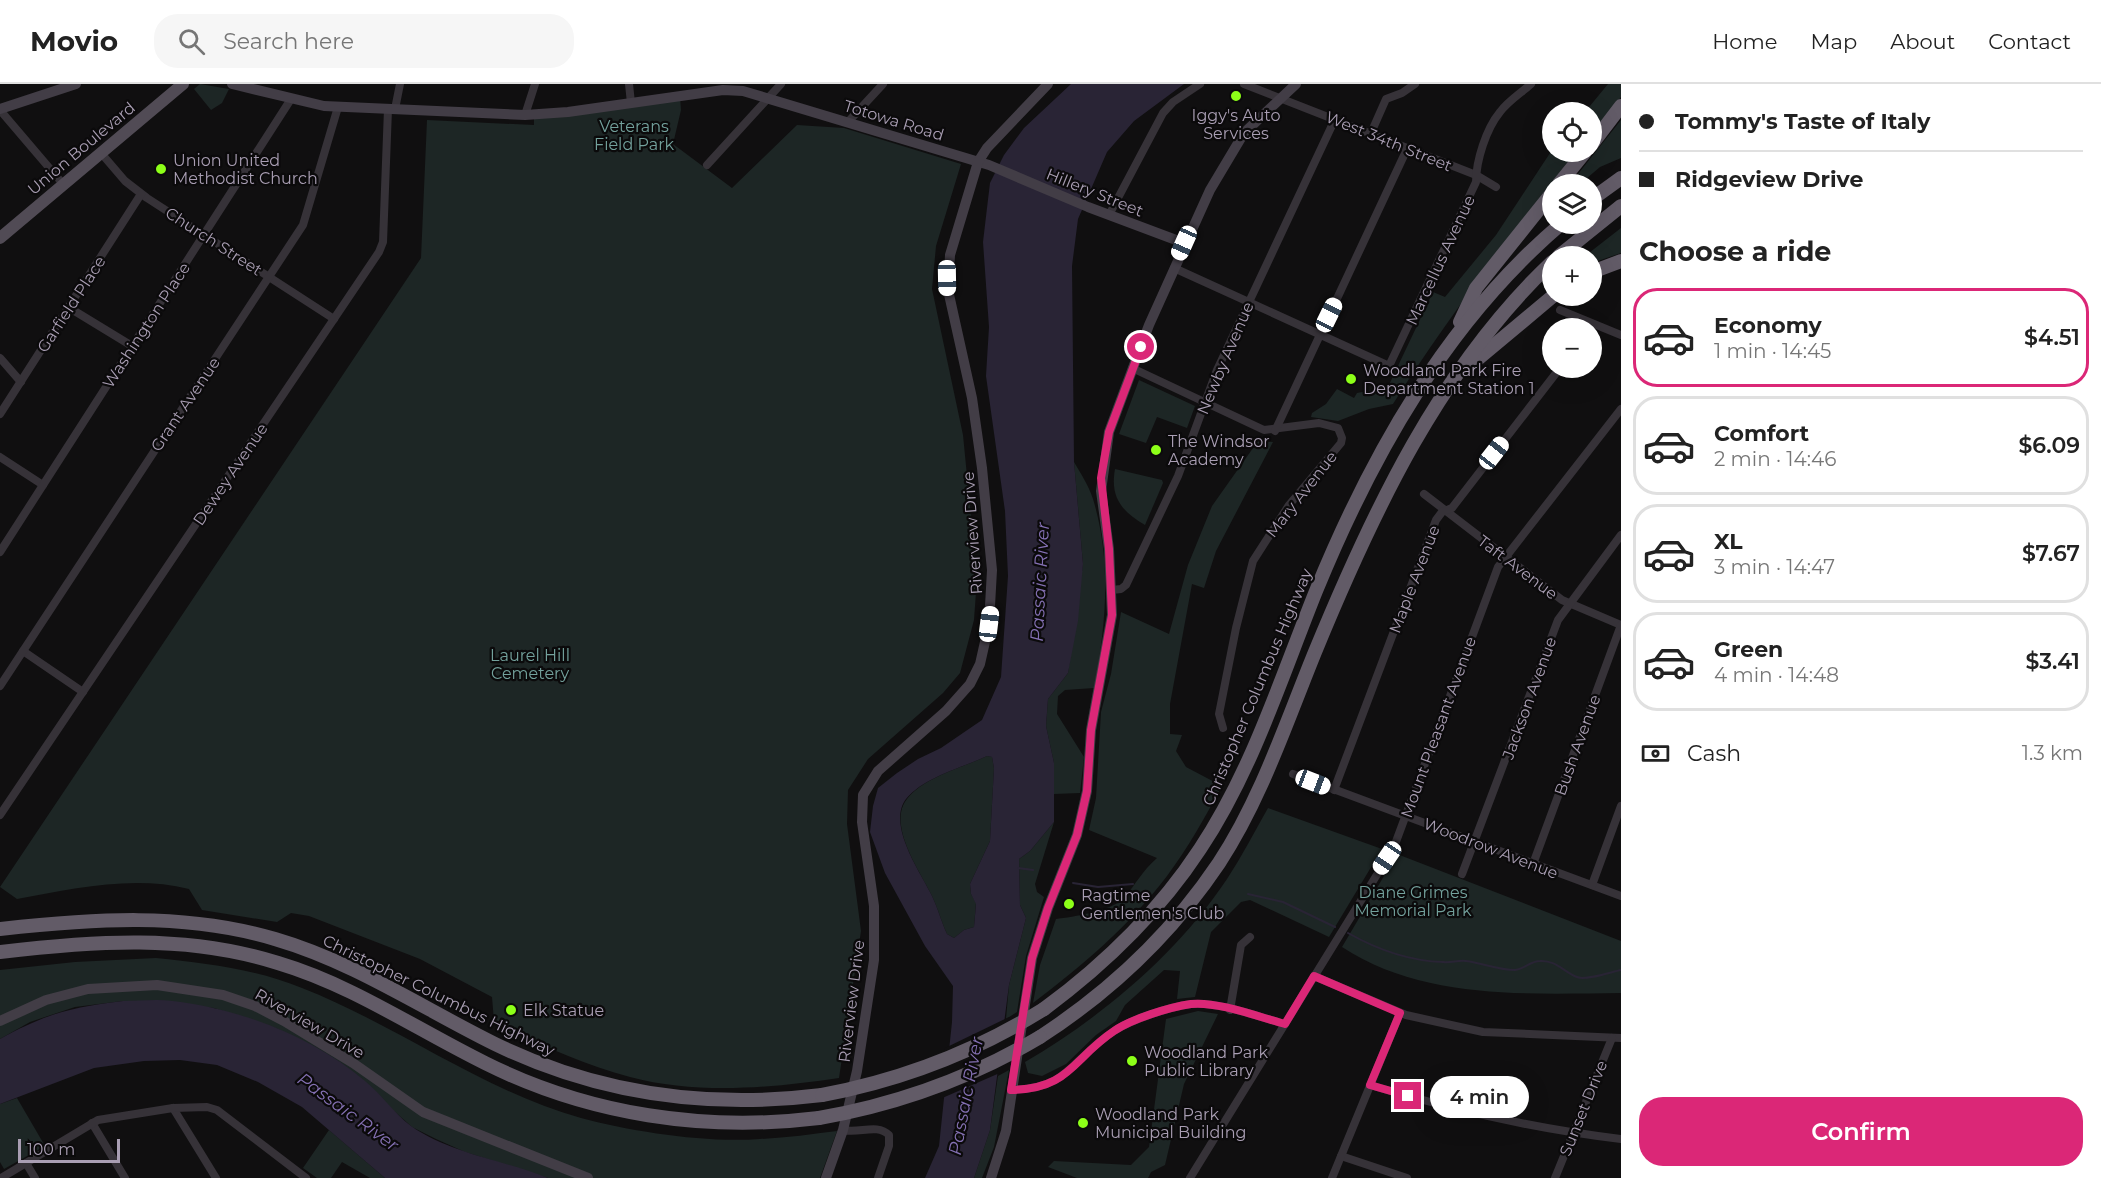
<!DOCTYPE html>
<html lang="en">
<head>
<meta charset="utf-8">
<style>
  body { margin:0; font-family:Montserrat,sans-serif; background:#f6f6f6; color:#222; height:100vh; display:flex; flex-direction:column; font-size:22px; white-space:nowrap }
  * { box-sizing:border-box; margin:0 }
  p { font-size:20px; color:#767676 }
  .icon { flex:none; width:33px; height:33px; fill:none; stroke:currentColor; stroke-width:2; stroke-linecap:round; stroke-linejoin:round }
  .map { position:relative; flex:1; overflow:hidden }
  .details { display:flex; flex-direction:column; background:#fff; width:480px }
  .details>* { flex:none }
  .hud { display:grid; align-content:center; height:132px; padding:0 18px; background:#fff }
  .fabs { position:absolute; left:1542px; top:18px; display:grid; gap:12px }
  .fabs a { display:grid; place-items:center; width:60px; height:60px; border-radius:50%; background:#fff; box-shadow:0 6px 24px #0002; font-size:30px }
  .scale { position:absolute; left:18px; bottom:15px; width:102px; box-sizing:border-box; padding-left:6px; border:3px solid #a99eb3; border-top:0; font-size:16px; line-height:21px; white-space:nowrap; color:#a99eb3; -webkit-text-stroke:4px #0b0a0b; paint-order:stroke }
  .end { position:absolute; width:27px; height:27px; margin:-14px; border:8px solid #db2777; background:#fff; box-shadow:0 0 0 3px #fff }
  .from { border-radius:50% }
  .bubble { position:absolute; height:42px; border-radius:21px; background:#fff; box-shadow:0 6px 24px #0002; font-size:20px; font-weight:600; line-height:42px; text-align:center }
  .car { position:absolute; width:18px; height:36px; margin:-18px -9px; border-radius:8px; box-shadow:0 0 4px 2px #0007; background:linear-gradient(#fff 24%,#345 0 40%,#fff 0 76%,#345 0 86%,#fff 0) }
  .hud b { display:flex; align-items:center; gap:21px; height:57px; font-size:22px }
  .hud b+b { border-top:2px solid #e0e0e0 }
  .hud i { width:15px; height:15px; background:#222 }
  ul { padding:0; list-style:none }
  li { display:flex; align-items:center; gap:18px; height:99px; margin:0 12px 9px; padding:0 6px; border:3px solid #e0e0e0; border-radius:24px }
  li div { flex:1 }
  li b { display:block; font-size:22px }
  li em { font-style:normal; font-weight:600 }
  li.active { border-color:#db2777 }
  li>.icon { width:54px; height:54px; stroke-width:1.5 }
  h2 { padding:0 18px; font-size:27px; line-height:72px }
  .pay { display:flex; align-items:center; gap:15px; height:66px; padding:0 18px; font-size:22px }
  .pay p { margin-inline-start:auto }
  .primary-button { display:flex; gap:12px; margin-top:auto; padding:12px 18px }
  .primary-button a { flex:1; height:69px; border-radius:24px; background:#db2777; color:#fff; font-size:24px; font-weight:600; line-height:69px; text-align:center }
  header { display:flex; align-items:center; gap:36px; box-sizing:border-box; height:84px; padding:0 30px; background:#fff; border-bottom:2px solid #e0e0e0 }
  header strong { font-size:28px }
  nav { display:flex; gap:33px; margin-inline-start:auto; font-size:21px }
  .search { width:420px; height:54px; background:#f6f6f6; display:flex; align-items:center; gap:15px; box-sizing:border-box; padding:0 21px; border-radius:24px; color:#767676; font-size:22px }
  main { display:flex; flex:1; min-height:0 }
  .map>svg:first-child { display:block }
  .green { fill:#1d2625 }
  .water { fill:#292435; fill-rule:evenodd }
  .pier { fill:#100f10 }
  .lines { fill:none; stroke-linecap:round; stroke-linejoin:round }
  .stream { stroke:#292435; stroke-width:2 }
  .street { stroke:#363238; stroke-width:8 }
  .secondary { stroke:#423d46; stroke-width:10 }
  .primary { stroke:#514b55; stroke-width:12 }
  .highway { stroke:#625b67; stroke-width:14 }
  .highway-bridge { stroke:#625b67; stroke-width:14 }
  .route { stroke:#db2777; stroke-width:8 }
  .poi-dot { fill:#8dff18; stroke:#0b0a0b; stroke-width:2 }
  .labels { text-anchor:middle; stroke-width:4.5; stroke-linejoin:round; paint-order:stroke }
  .poi-label { font-size:16px; fill:#a99eb3; stroke:#0b0a0b; text-anchor:start }
  .street-label { font-size:16px; fill:#a99eb3; stroke:#0b0a0b }
  .park-label { font-size:16px; fill:#73a19c; stroke:#0b0a0b }
  .water-label { font-size:18px; font-style:italic; fill:#8470b3; stroke:#0b0a0b }
</style>
</head>
<body>
<header>
<strong>Movio</strong>
<div class="search"><svg class="icon" aria-label="search" viewBox="0 0 24 24"><circle cx="10" cy="10" r="6"/><path d="M15 15l6 6"/></svg>Search here</div>
<nav><a>Home</a><a>Map</a><a>About</a><a>Contact</a></nav>
</header>
<main>
<div class="map">
<svg width="1621" height="1094" viewBox="0 0 1621 1094">
  <rect width="100%" height="100%" fill="#100f10"/>
  <!-- green -->
  <g class="green">
    <polygon points="200,0 229,5 222,19 211,26 194,5"/>
    <polygon points="1608,0 1621,0 1621,13 1592,52 1592,28 1585,28"/>
    <path d="M680 13 681 26 673 60 732 104 797 41 844 44 961 80 936 162 932 205 963 351 977 494 974 536 960 589 943 609 868 675 848 706 847 740 861 847 839 994C771 1004 698 1011 630 993 586 982 544 961 502 945L494 937 492 913 420 875 309 832 291 829 277 838 202 826 189 805C132 791 73 805 17 815L0 803 421 174 427 36 534 41V34Z"/>
    <polygon points="1621,36 1621,74 1600,83 1580,100 1570,100"/>
    <path d="M1552 66 1579 68C1513 149 1449 231 1393 320L1369 325 1338 337 1311 333 1312 329 1326 320 1337 305 1354 314 1357 309 1388 303 1433 208 1445 213 1496 151Z"/>
    <polygon points="1621,144 1621,169 1592,179 1592,172 1585,172"/>
    <polygon points="1139,296 1195,322 1187,344 1157,333 1146,359 1119,350"/>
    <path d="M1258 357 1273 358 1216 467 1204 504 1192 500 1170 620V650L1182 651 1176 667 1186 683 1222 702C1205 733 1188 764 1167 792 1129 842 1082 882 1033 919L1040 881 1056 835C1073 833 1112 827 1124 814 1136 800 1142 787 1157 774L1089 746 1096 714 1101 628 1111 590 1121 528 1169 550 1188 481 1212 422Z"/>
    <path d="M1074 378C1081 390 1089 402 1093 415 1112 478 1106 541 1094 604L1065 606 1058 612 1057 630 1084 673 1080 709 1054 710V679L1046 642 1048 615 1068 589 1083 480Z"/>
    <path d="M1115 385 1162 396 1163 399 1145 441C1121 427 1110 413 1115 385Z"/>
    <path d="M987 672 992 673 994 684 990 757 970 800 971 810 976 819 974 843 964 846 954 854 947 850C941 837 937 821 930 808 919 786 887 740 907 715 924 693 962 684 987 672Z"/>
    <path d="M1268 724 1382 765 1329 853 1250 816 1241 818 1211 848 1195 913 1177 915 1180 887 1164 886 1125 921 1116 937 1096 951 1066 980 1042 992 1028 989 1025 978C1102 933 1177 870 1227 795 1242 772 1255 747 1268 724Z"/>
    <polygon points="1054,738 1035,800 1037,808 1044,813 1026,872 1017,928 1006,935 1009,901 1026,834 1020,821 1019,775 1030,767"/>
    <path d="M1397 770 1621 857V909C1528 910 1422 916 1342 863Z"/>
    <path d="M156 874C205 879 255 885 302 904 397 941 481 1006 581 1034 634 1048 705 1059 760 1055 786 1054 812 1050 837 1047L820 1094H548L465 1068 436 1055 412 1043 339 978 278 945 214 924 123 917 75 923 30 938 0 955V886L75 878Z"/>
    <polygon points="1198,927 1218,930 1184,1000 1165,1081 1151,1088 1148,1094 1077,1094 1048,1083 1054,1077 1131,1081 1149,1063 1166,935"/>
    <polygon points="1009,986 994,1063 982,1094 974,1094 990,1046 998,992"/>
    <polygon points="17,1014 45,1062 4,1085 0,1078 0,1020"/>
    <polygon points="329,1046 385,1094 370,1094 342,1078 331,1094 317,1094 303,1084"/>
  </g>
  <!-- water -->
  <g class="water">
    <path d="M1071 0H1184L1134 37 1107 68 1078 135 1072 182 1074 378 1083 480 1078 537 1068 589 1048 615 1046 642 1054 679V738L1030 767 1019 775 1020 821 1026 834 1009 901 990 1046 974 1094H925L939 1062 952 938 953 902 925 862 885 789 870 748 873 722 878 704 897 689 918 675 941 664 982 636 1001 593 1008 492 1005 427 986 292 989 243 983 158 987 124 990 99 1004 71 1024 44ZM987 672 992 673 994 684 990 757 970 800 971 810 976 820 974 843 964 846 954 854 947 850C941 837 937 821 930 808 919 786 887 740 906 715 924 693 962 684 987 672Z"/>
    <path d="M123 917C139 917 157 915 173 917 241 925 313 953 365 997 382 1011 394 1029 411 1042 451 1070 504 1076 548 1094H385L302 1023 258 998 217 981 180 976 144 977 94 984 0 1020V955C45 930 72 923 123 917Z"/>
  </g>
  <!-- pier -->
  <polygon class="pier" points="1009,933 1002,988 940,1015 945,964"/>
  <g class="lines">
    <!-- stream -->
    <g class="stream">
      <polyline points="1018,784 1033,786"/>
      <polyline points="1073,799 1098,803 1133,800"/>
      <polyline points="1248,810 1283,818 1335,843"/>
      <path d="M1348 849C1378 866 1408 877 1443 878 1451 879 1458 876 1466 877 1482 879 1499 886 1515 886 1525 885 1530 877 1540 877 1556 876 1564 888 1577 893 1585 897 1611 888 1621 886"/>
    </g>
    <!-- street -->
    <g class="street">
      <polyline points="629,0 631,19"/>
      <polyline points="1244,0 1476,91 1496,103"/>
      <polyline points="395,25 400,0"/>
      <polyline points="0,26 63,100"/>
      <polyline points="525,31 535,0"/>
      <polyline points="848,38 883,0"/>
      <polyline points="1371,49 1386,15 1402,9 1415,0"/>
      <polyline points="101,69 125,97 147,114 334,235"/>
      <polyline points="707,81 781,0"/>
      <polyline points="1109,131 1163,29 1173,18 1200,0"/>
      <path d="M1174 184 1389 282 1476 98C1476 77 1486 45 1500 28 1508 17 1521 9 1531 0"/>
      <polyline points="68,223 132,262"/>
      <polyline points="1560,226 1621,251"/>
      <polyline points="0,274 21,298"/>
      <polyline points="1132,284 1264,346 1319,339 1338,344 1342,354 1341,359 1289,421 1253,477 1236,544 1219,630 1223,644"/>
      <polyline points="0,330 141,110"/>
      <polyline points="1275,347 1407,65"/>
      <polyline points="0,373 43,401"/>
      <polyline points="1424,410 1562,516 1621,541"/>
      <polyline points="0,468 291,15"/>
      <polyline points="1112,506 1121,505 1126,501 1178,392 1217,286 1335,35"/>
      <polyline points="23,567 83,608"/>
      <polyline points="0,602 303,141 338,23"/>
      <polyline points="1293,690 1621,812"/>
      <polyline points="1334,706 1436,436 1442,428 1452,424 1560,284"/>
      <polyline points="0,731 379,168 383,158 388,25"/>
      <polyline points="1533,780 1621,541"/>
      <polyline points="1462,790 1558,536 1621,451"/>
      <polyline points="1592,801 1621,722"/>
      <polyline points="1314,892 1406,931 1483,948 1621,954"/>
      <polyline points="1230,926 1241,861 1250,853"/>
      <path d="M1370 1001C1453 1026 1535 1045 1621 1055"/>
      <path d="M1011 1006C1070 1005 1071 975 1114 947 1132 935 1170 923 1191 920 1217 917 1259 933 1285 940"/>
      <polyline points="173,1024 216,1094"/>
      <polyline points="92,1039 125,1094"/>
      <path d="M843 1046C859 1050 877 1039 889 1051V1062L878 1094"/>
      <polyline points="1341,1072 1407,1094"/>
      <polyline points="26,1079 35,1094"/>
      <polyline points="1,1094 98,1036 173,1024 207,1023 217,1026 306,1094"/>
      <polyline points="1190,1094 1394,763 1498,483 1621,325"/>
      <polyline points="1332,1094 1400,929"/>
      <polyline points="1555,1094 1612,954"/>
    </g>
    <!-- secondary -->
    <g class="secondary">
      <polyline points="232,0 324,22 525,31 568,28 723,6 743,7 989,81 1088,123 1184,159"/>
      <polyline points="0,25 76,0"/>
      <polyline points="0,937 46,916 88,905 157,901 223,911 255,922 284,937 353,979 423,1028 588,1094"/>
      <polyline points="826,1094 843,1046 857,987 874,876 874,822 862,738 863,711 878,687 946,627 970,600 980,580 989,540 992,486 982,384 972,314 948,206 950,171 978,78 987,64 1048,0"/>
      <polyline points="991,1094 1006,1047 1032,874 1048,824 1077,751 1087,707 1091,646 1112,531 1109,465 1101,407 1109,348 1149,241 1210,106 1244,49 1296,0"/>
    </g>
    <!-- primary -->
    <polyline class="primary" points="0,154 183,0"/>
    <!-- highway -->
    <g class="highway">
      <polyline points="1592,60 1621,22"/>
      <polyline points="1559,100 1585,68"/>
      <polyline points="1592,115 1621,94"/>
      <polyline points="1559,172 1621,122"/>
      <polyline points="1592,188 1621,177"/>
      <polyline points="1460,238 1476,204 1552,109"/>
      <polyline points="1467,284 1553,212"/>
      <path d="M0 845C93 835 184 828 275 855 354 878 422 924 495 960 598 1010 709 1025 822 1011"/>
      <path d="M0 868C94 857 186 850 278 879 352 901 416 945 485 979 589 1031 705 1048 819 1034"/>
      <path d="M1044 925C1105 880 1158 829 1200 765 1252 687 1281 594 1316 507 1372 370 1447 237 1561 140"/>
      <path d="M1040 953C1111 907 1172 849 1219 779 1261 715 1286 639 1315 568 1373 427 1440 284 1552 178"/>
    </g>
    <!-- highway-bridge -->
    <g class="highway-bridge">
      <path d="M822 1011C902 996 975 968 1044 925"/>
      <path d="M819 1034C899 1020 971 994 1040 953"/>
    </g>
  </g>
  <g class="lines">
    <!-- route -->
    <path class="route" d="M1141 263 1109 348 1101 394 1109 465 1112 531 1091 646 1087 707 1077 751 1048 824 1032 874 1011 1006C1070 1005 1072 975 1114 947 1131 935 1170 923 1191 920 1217 917 1259 933 1285 940L1314 892 1400 929 1370 1001 1408 1012"/>
  </g>
  <!-- markers -->
  <g class="poi-dot">
    <circle cx="1236" cy="12" r="6"/>
    <circle cx="161" cy="85" r="6"/>
    <circle cx="1351" cy="295" r="6"/>
    <circle cx="1156" cy="366" r="6"/>
    <circle cx="1069" cy="820" r="6"/>
    <circle cx="511" cy="926" r="6"/>
    <circle cx="1132" cy="977" r="6"/>
    <circle cx="1083" cy="1039" r="6"/>
  </g>
  <g class="labels">
    <!-- poi labels -->
    <g class="poi-label">
      <text x="1236" y="37" text-anchor="middle">Iggy's Auto<tspan x="1236" dy="18">Services</tspan></text>
      <text x="173" y="82">Union United<tspan x="173" dy="18">Methodist Church</tspan></text>
      <text x="1363" y="292">Woodland Park Fire<tspan x="1363" dy="18">Department Station 1</tspan></text>
      <text x="1168" y="363">The Windsor<tspan x="1168" dy="18">Academy</tspan></text>
      <text x="1081" y="817">Ragtime<tspan x="1081" dy="18">Gentlemen's Club</tspan></text>
      <text x="523" y="932">Elk Statue</text>
      <text x="1144" y="974">Woodland Park<tspan x="1144" dy="18">Public Library</tspan></text>
      <text x="1095" y="1036">Woodland Park<tspan x="1095" dy="18">Municipal Building</tspan></text>
    </g>
    <!-- street labels -->
    <g class="street-label">
      <text transform="translate(894 36) rotate(17)" y="6">Totowa Road</text>
      <text transform="translate(1389 57) rotate(22)" y="6">West 34th Street</text>
      <text transform="translate(81 64) rotate(-40)" y="6">Union Boulevard</text>
      <text transform="translate(1095 108) rotate(22)" y="6">Hillery Street</text>
      <text transform="translate(214 157) rotate(33)" y="6">Church Street</text>
      <text transform="translate(1440 176) rotate(-65)" y="6">Marcellus Avenue</text>
      <text transform="translate(71 220) rotate(-57)" y="6">Garfield Place</text>
      <text transform="translate(146 241) rotate(-57)" y="6">Washington Place</text>
      <text transform="translate(1225 274) rotate(-67)" y="6">Newby Avenue</text>
      <text transform="translate(185 320) rotate(-56)" y="6">Grant Avenue</text>
      <text transform="translate(230 390) rotate(-56)" y="6">Dewey Avenue</text>
      <text transform="translate(1301 410) rotate(-52)" y="6">Mary Avenue</text>
      <text transform="translate(972 449) rotate(-94)" y="6">Riverview Drive</text>
      <text transform="translate(1518 483) rotate(37)" y="6">Taft Avenue</text>
      <text transform="translate(1414 495) rotate(-69)" y="6">Maple Avenue</text>
      <text transform="translate(1257 603) rotate(-67)" y="6">Christopher Columbus Highway</text>
      <text transform="translate(1529 614) rotate(-70)" y="6">Jackson Avenue</text>
      <text transform="translate(1438 643) rotate(-70)" y="6">Mount Pleasant Avenue</text>
      <text transform="translate(1577 661) rotate(-70)" y="6">Bush Avenue</text>
      <text transform="translate(1491 764) rotate(21)" y="6">Woodrow Avenue</text>
      <text transform="translate(439 911) rotate(26)" y="6">Christopher Columbus Highway</text>
      <text transform="translate(851 917) rotate(-83)" y="6">Riverview Drive</text>
      <text transform="translate(310 939) rotate(30)" y="6">Riverview Drive</text>
      <text transform="translate(1583 1024) rotate(-68)" y="6">Sunset Drive</text>
    </g>
    <!-- park labels -->
    <g class="park-label">
      <text x="634" y="48">Veterans<tspan x="634" dy="18">Field Park</tspan></text>
      <text x="530" y="577">Laurel Hill<tspan x="530" dy="18">Cemetery</tspan></text>
      <text x="1413" y="814">Diane Grimes<tspan x="1413" dy="18">Memorial Park</tspan></text>
    </g>
    <!-- water labels -->
    <g class="water-label">
      <text transform="translate(1040 498) rotate(-87)" y="6">Passaic River</text>
      <text transform="translate(966 1012) rotate(-79)" y="6">Passaic River</text>
      <text transform="translate(348 1028) rotate(36)" y="6">Passaic River</text>
    </g>
  </g>
</svg>
<div class="fabs">
<a><svg class="icon" aria-label="locate" viewBox="0 0 24 24"><circle cx="12" cy="12" r="6"/><path d="M12 2v4M12 18v4M2 12h4M18 12h4"/></svg></a>
<a><svg class="icon" aria-label="layers" viewBox="0 0 24 24"><path d="M12 4l9 5-9 5-9-5zM3 14l9 5 9-5"/></svg></a>
<a>+</a>
<a>−</a>
</div>
<div class="scale">100 m</div>
<i class="end from" style="left:1141px;top:263px"></i>
<i class="end" style="left:1408px;top:1012px"></i>
<div class="bubble" style="left:1430px;top:992px;width:99px">4 min</div>
<i class="car" style="left:1184px;top:159px;rotate:204deg"></i>
<i class="car" style="left:947px;top:194px;rotate:179deg"></i>
<i class="car" style="left:1329px;top:231px;rotate:26deg"></i>
<i class="car" style="left:1494px;top:369px;rotate:38deg"></i>
<i class="car" style="left:989px;top:540px;rotate:7deg"></i>
<i class="car" style="left:1313px;top:698px;rotate:111deg"></i>
<i class="car" style="left:1387px;top:774px;rotate:214deg"></i>
</div>
<section class="details">
<div class="hud">
<b><i class="from"></i>Tommy's Taste of Italy</b>
<b><i></i>Ridgeview Drive</b>
</div>
<h2>Choose a ride</h2>
<ul>
<li class="active"><svg class="icon" aria-label="car" viewBox="0 0 24 24"><path d="M5 17H2v-5l4-1 3-4h7l3 4 3 1v5h-3M9 17h6M6 11h13"/><circle cx="7" cy="17" r="2"/><circle cx="17" cy="17" r="2"/></svg><div><b>Economy</b><p>1 min · 14:45</p></div><em>$4.51</em></li>
<li><svg class="icon" aria-label="car" viewBox="0 0 24 24"><path d="M5 17H2v-5l4-1 3-4h7l3 4 3 1v5h-3M9 17h6M6 11h13"/><circle cx="7" cy="17" r="2"/><circle cx="17" cy="17" r="2"/></svg><div><b>Comfort</b><p>2 min · 14:46</p></div><em>$6.09</em></li>
<li><svg class="icon" aria-label="car" viewBox="0 0 24 24"><path d="M5 17H2v-5l4-1 3-4h7l3 4 3 1v5h-3M9 17h6M6 11h13"/><circle cx="7" cy="17" r="2"/><circle cx="17" cy="17" r="2"/></svg><div><b>XL</b><p>3 min · 14:47</p></div><em>$7.67</em></li>
<li><svg class="icon" aria-label="car" viewBox="0 0 24 24"><path d="M5 17H2v-5l4-1 3-4h7l3 4 3 1v5h-3M9 17h6M6 11h13"/><circle cx="7" cy="17" r="2"/><circle cx="17" cy="17" r="2"/></svg><div><b>Green</b><p>4 min · 14:48</p></div><em>$3.41</em></li>
</ul>
<div class="pay"><svg class="icon" aria-label="cash" viewBox="0 0 24 24"><path d="M3 7h18v10H3z"/><circle cx="12" cy="12" r="2"/></svg>Cash<p>1.3 km</p></div>
<div class="primary-button"><a>Confirm</a></div>
</section>
</main>
</body>
</html>
